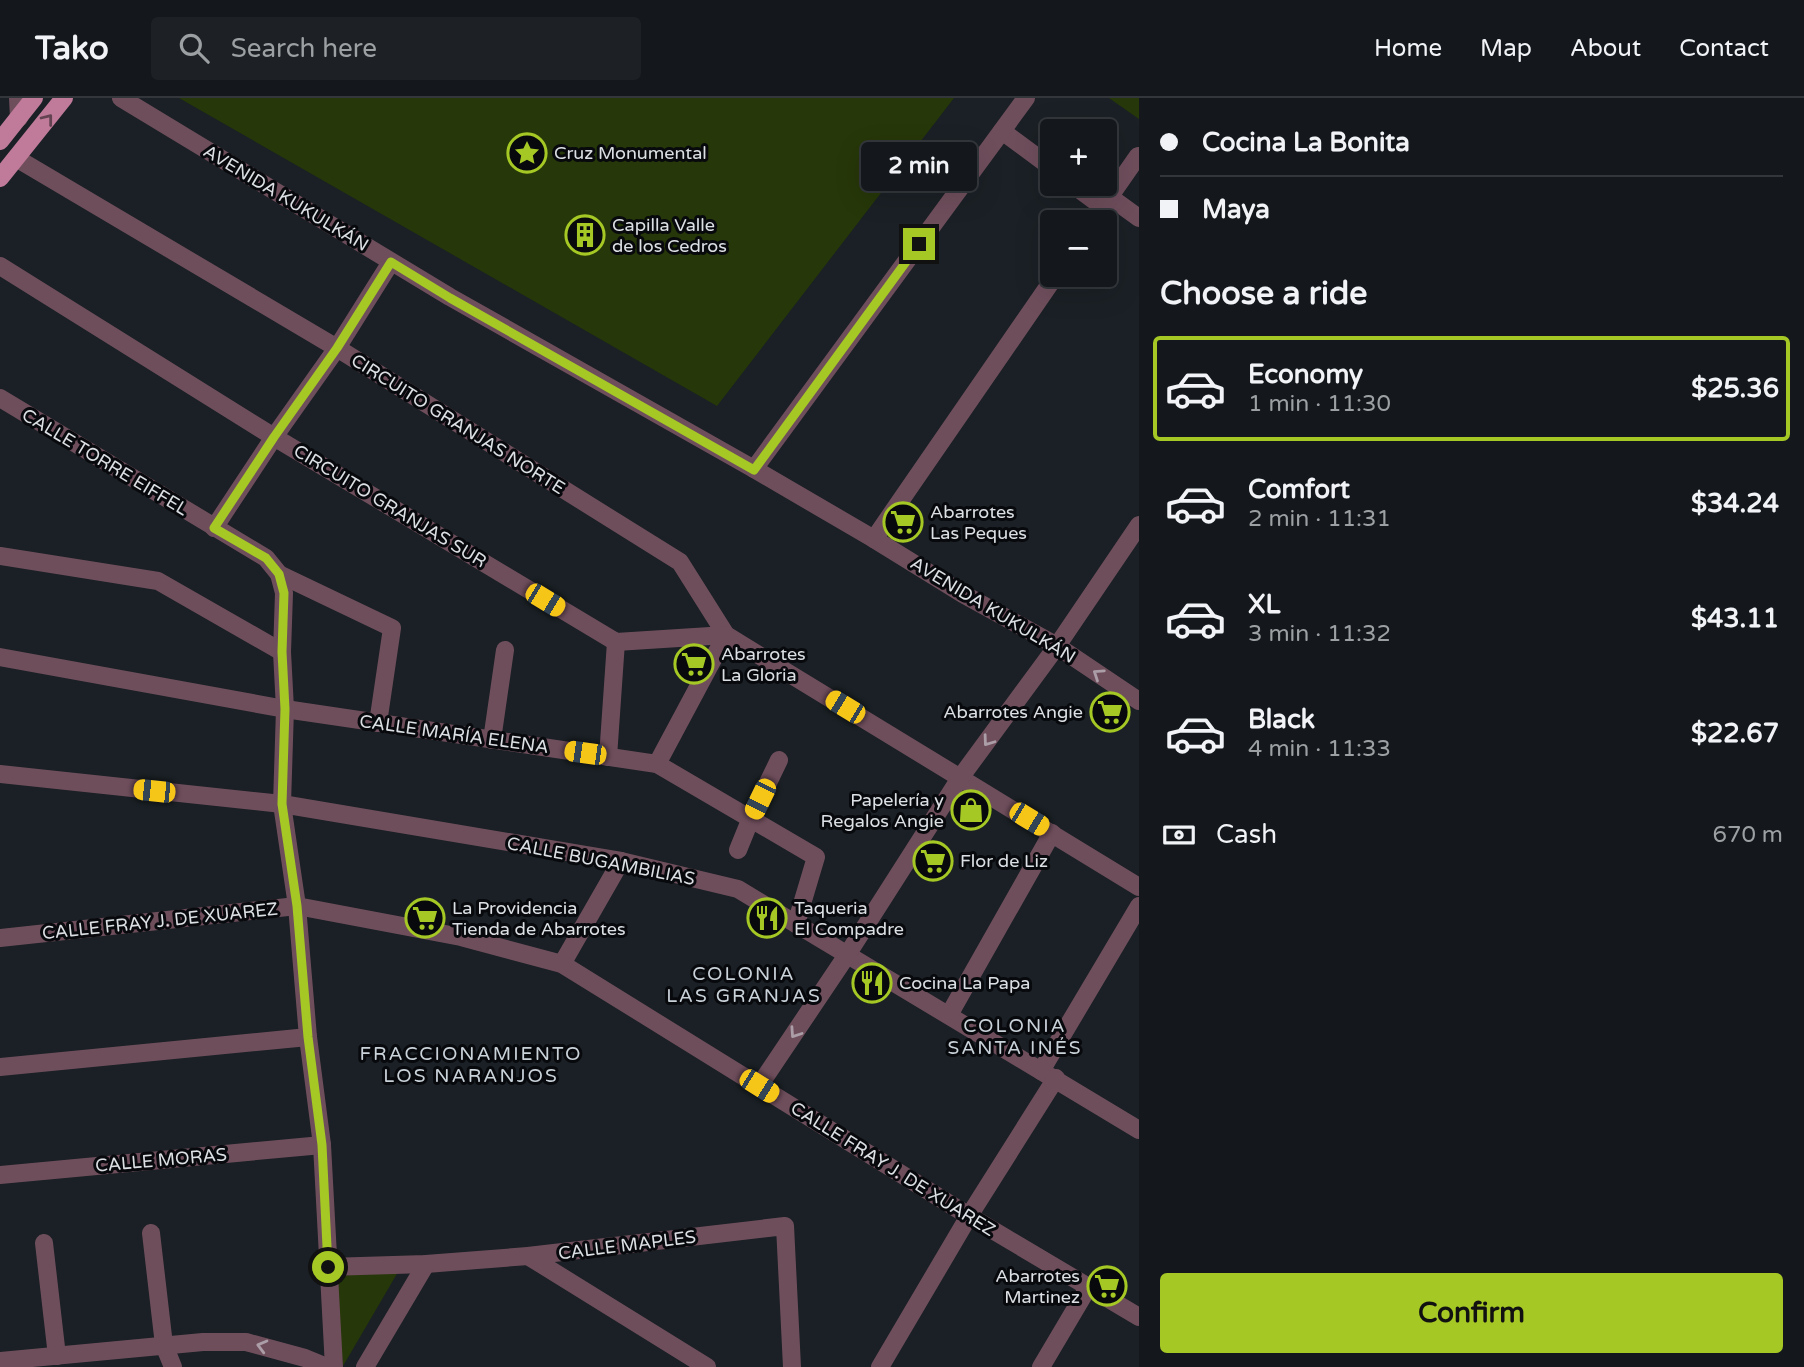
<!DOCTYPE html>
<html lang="en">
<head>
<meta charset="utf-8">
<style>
  body { margin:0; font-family:"Varela Round",sans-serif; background:#1d2125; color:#f1f3f6; height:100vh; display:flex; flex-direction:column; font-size:26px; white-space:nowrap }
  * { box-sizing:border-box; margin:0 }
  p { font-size:23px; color:#9da0a3 }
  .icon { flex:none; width:38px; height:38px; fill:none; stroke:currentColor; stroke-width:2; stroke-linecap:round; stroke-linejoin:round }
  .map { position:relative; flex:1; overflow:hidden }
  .details { display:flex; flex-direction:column; background:#14181c; width:665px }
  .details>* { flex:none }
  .guide { display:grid; align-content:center; height:154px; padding:0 21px; background:#14181c }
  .controls { position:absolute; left:1040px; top:21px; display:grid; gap:14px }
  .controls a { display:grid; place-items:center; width:77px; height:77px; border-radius:7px; background:#14181c; box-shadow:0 7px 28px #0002,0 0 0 2px #33373b; font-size:35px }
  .end { position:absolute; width:32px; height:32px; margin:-16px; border:9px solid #a5c824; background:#111; box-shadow:0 0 0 4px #111 }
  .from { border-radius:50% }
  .bubble { position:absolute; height:49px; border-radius:7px; background:#14181c; box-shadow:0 7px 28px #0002,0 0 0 2px #33373b; font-size:23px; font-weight:700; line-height:49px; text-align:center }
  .car { position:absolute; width:21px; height:42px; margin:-21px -10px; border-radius:9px; box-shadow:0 0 5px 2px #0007; background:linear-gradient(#f5c518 24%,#345 0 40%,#f5c518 0 76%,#345 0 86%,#f5c518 0) }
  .guide b { display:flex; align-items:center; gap:24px; height:66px; font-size:26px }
  .guide b+b { border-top:2px solid #33373b }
  .guide i { width:18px; height:18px; background:#f1f3f6 }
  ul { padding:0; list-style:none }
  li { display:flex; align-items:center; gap:21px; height:105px; margin:0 14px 10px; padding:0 7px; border:4px solid transparent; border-radius:7px }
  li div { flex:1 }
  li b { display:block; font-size:26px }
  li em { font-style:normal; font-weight:700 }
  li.current { border-color:#a5c824 }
  li>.icon { width:63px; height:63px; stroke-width:1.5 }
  h2 { padding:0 21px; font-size:32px; line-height:84px }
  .pay { display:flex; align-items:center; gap:18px; height:77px; padding:0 21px; font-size:26px }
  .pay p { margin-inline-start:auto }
  .action { display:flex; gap:14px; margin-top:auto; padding:14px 21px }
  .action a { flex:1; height:80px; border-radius:7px; background:#a5c824; color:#111; font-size:28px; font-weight:700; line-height:80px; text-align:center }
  header { display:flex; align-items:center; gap:42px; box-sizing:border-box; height:98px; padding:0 35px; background:#14181c; border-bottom:2px solid #33373b }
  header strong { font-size:33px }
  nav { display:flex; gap:38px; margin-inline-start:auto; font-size:24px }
  .search { width:490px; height:63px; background:#1d2125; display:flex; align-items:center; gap:18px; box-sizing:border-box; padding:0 24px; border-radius:7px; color:#9da0a3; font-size:26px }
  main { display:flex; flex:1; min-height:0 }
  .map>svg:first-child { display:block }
  .green { fill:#263709 }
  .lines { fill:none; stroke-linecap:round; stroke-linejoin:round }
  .minor { stroke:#6f4e5c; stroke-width:18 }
  .major { stroke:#bf7b99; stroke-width:18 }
  .oneway { stroke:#634252 }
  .oneway2 { stroke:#ab9ea7 }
  .route { stroke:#a5c824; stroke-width:9 }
  .labels { text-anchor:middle; stroke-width:6; stroke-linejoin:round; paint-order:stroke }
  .poi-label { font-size:18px; fill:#dce0e4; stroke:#07090c; text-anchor:start }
  .street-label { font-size:18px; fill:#dce0e4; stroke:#07090c }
  .neighbourhood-label { font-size:19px; letter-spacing:2px; fill:#c9d1d9; stroke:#07090c }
</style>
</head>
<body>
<header>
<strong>Tako</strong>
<div class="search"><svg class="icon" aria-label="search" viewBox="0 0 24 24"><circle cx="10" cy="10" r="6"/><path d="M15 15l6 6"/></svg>Search here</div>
<nav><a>Home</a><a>Map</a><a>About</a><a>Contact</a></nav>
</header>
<main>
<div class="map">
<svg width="1139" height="1269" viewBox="0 0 1139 1269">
  <rect width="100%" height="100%" fill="#1a2025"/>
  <!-- green -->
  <g class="green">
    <polygon points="179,0 954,0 717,308"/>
    <polygon points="1109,0 1139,0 1139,21"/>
    <polygon points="398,1174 343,1268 335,1178"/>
  </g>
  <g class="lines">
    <!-- minor -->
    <g class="minor">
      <polyline points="18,0 19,20"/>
      <polyline points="121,0 450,199 754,371 874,441 963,496 1057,548 1139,603"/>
      <polyline points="1002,33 1052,70"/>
      <polyline points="16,60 337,250 680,464 726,537 1139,789"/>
      <polyline points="1072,86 1103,109"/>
      <polyline points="1110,99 1139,120"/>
      <polyline points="1092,124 1138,58"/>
      <polyline points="0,168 274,339 616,544 726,537"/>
      <polyline points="0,300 266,460 279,476 392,530 378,625"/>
      <polyline points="754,371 1026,0"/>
      <polyline points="214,430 274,339 337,250 391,164"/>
      <polyline points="874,441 1056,177"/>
      <polyline points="0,458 158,483 282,554"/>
      <polyline points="279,476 284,495 282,554 285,611 282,706 297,808 308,939 322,1047 334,1269"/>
      <polyline points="0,559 285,611 657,666 816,759 796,826"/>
      <polyline points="492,642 505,552"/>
      <polyline points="608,659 616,544"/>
      <polyline points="657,666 726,537"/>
      <polyline points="0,676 282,706 621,763 738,791 1139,1032"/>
      <polyline points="738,752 751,720 779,662"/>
      <polyline points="0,840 297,808 461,839 562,866 969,1118 1139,1219"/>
      <polyline points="562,866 621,763"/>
      <polyline points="949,917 1052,735"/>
      <polyline points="0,969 308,939"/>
      <polyline points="1041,973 1139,808"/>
      <polyline points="759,988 847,857 960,680 1057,548 1139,427"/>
      <polyline points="0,1077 322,1047"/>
      <polyline points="151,1135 164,1247 173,1269"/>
      <polyline points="44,1145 57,1258"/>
      <polyline points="528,1158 707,1269"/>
      <polyline points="328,1169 426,1166 528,1158 785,1128 792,1269"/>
      <polyline points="0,1263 203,1244 246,1244 305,1260 327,1269"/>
      <polyline points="365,1269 426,1166"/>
      <polyline points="880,1269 969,1118 1056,980"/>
      <polyline points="1041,1269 1089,1188"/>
    </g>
    <!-- major -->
    <g class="major">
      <polyline points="0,43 34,0"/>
      <polyline points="0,80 64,0"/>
    </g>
  </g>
  <!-- one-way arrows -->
  <defs><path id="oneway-chevron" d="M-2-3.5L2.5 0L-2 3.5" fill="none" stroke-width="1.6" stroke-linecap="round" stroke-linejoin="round" transform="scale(1.75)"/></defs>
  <use class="oneway" href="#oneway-chevron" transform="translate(48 21) rotate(-52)"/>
  <g class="oneway2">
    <use href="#oneway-chevron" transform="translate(1098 576) rotate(-146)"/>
    <use href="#oneway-chevron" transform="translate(988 643) rotate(126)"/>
    <use href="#oneway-chevron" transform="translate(795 935) rotate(124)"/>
    <use href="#oneway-chevron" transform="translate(262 1248) rotate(-165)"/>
  </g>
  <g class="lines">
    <!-- route -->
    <polyline class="route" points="328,1169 322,1047 308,939 297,808 282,706 285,611 282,554 284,495 279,476 266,460 214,430 274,339 337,250 391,164 450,200 754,372 919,146"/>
  </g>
  <!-- icons -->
  <defs>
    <g id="sight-ring" transform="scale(2.0125)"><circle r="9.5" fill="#07090c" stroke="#a5c824" stroke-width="1.5"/><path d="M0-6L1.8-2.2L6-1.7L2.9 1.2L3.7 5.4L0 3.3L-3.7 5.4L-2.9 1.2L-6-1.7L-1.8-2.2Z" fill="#a5c824"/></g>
    <g id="building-ring" transform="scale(2.0125)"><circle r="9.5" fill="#07090c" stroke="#a5c824" stroke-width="1.5"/><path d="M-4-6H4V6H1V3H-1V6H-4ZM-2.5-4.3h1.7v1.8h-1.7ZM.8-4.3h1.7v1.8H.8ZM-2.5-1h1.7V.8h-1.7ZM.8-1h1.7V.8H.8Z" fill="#a5c824"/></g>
    <g id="supermarket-ring" transform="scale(2.0125)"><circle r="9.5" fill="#07090c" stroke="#a5c824" stroke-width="1.5"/><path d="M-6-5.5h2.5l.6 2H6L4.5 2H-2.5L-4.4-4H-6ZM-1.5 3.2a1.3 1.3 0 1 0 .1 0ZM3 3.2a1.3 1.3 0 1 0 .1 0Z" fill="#a5c824"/></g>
    <g id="shop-ring" transform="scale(2.0125)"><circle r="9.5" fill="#07090c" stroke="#a5c824" stroke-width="1.5"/><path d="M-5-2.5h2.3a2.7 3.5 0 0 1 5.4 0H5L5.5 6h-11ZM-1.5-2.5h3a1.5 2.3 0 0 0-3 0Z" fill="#a5c824"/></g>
    <g id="restaurant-ring" transform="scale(2.0125)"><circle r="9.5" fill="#07090c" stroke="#a5c824" stroke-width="1.5"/><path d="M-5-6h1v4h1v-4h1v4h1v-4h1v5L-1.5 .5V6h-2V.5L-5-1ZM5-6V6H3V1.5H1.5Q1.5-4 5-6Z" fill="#a5c824"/></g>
  </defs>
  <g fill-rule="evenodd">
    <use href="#sight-ring" x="527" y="55"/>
    <use href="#building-ring" x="585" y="137"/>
    <use href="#supermarket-ring" x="903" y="424"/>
    <use href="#supermarket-ring" x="694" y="566"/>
    <use href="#supermarket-ring" x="1110" y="614"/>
    <use href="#shop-ring" x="971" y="712"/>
    <use href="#supermarket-ring" x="933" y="763"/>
    <use href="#supermarket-ring" x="425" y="820"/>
    <use href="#restaurant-ring" x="767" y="820"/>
    <use href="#restaurant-ring" x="872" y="885"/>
    <use href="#supermarket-ring" x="1107" y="1188"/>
  </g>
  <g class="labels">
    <!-- poi labels -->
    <g class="poi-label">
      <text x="554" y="61">Cruz Monumental</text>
      <text x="612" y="133">Capilla Valle<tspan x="612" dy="21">de los Cedros</tspan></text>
      <text x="930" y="420">Abarrotes<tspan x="930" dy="21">Las Peques</tspan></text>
      <text x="721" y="562">Abarrotes<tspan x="721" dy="21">La Gloria</tspan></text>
      <text x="1083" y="620" text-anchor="end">Abarrotes Angie</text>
      <text x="944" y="708" text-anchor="end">Papelería y<tspan x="944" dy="21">Regalos Angie</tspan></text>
      <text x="960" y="769">Flor de Liz</text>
      <text x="452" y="816">La Providencia<tspan x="452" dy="21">Tienda de Abarrotes</tspan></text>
      <text x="794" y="816">Taqueria<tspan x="794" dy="21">El Compadre</tspan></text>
      <text x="899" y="891">Cocina La Papa</text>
      <text x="1080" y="1184" text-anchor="end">Abarrotes<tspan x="1080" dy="21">Martinez</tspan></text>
    </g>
    <!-- street labels -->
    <g class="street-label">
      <text transform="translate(286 100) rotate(31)" y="6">AVENIDA KUKULKÁN</text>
      <text transform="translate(458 326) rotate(32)" y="6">CIRCUITO GRANJAS NORTE</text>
      <text transform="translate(105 364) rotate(31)" y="6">CALLE TORRE EIFFEL</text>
      <text transform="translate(390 408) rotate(31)" y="6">CIRCUITO GRANJAS SUR</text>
      <text transform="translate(993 512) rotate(31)" y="6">AVENIDA KUKULKÁN</text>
      <text transform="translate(454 636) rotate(8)" y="6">CALLE MARÍA ELENA</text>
      <text transform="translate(601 763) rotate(11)" y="6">CALLE BUGAMBILIAS</text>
      <text transform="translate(160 823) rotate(-6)" y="6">CALLE FRAY J. DE XUAREZ</text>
      <text transform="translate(161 1062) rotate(-5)" y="6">CALLE MORAS</text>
      <text transform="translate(893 1071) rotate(32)" y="6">CALLE FRAY J. DE XUAREZ</text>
      <text transform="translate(627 1147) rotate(-7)" y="6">CALLE MAPLES</text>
    </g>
    <!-- neighbourhood labels -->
    <g class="neighbourhood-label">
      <text x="744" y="882">COLONIA<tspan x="744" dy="22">LAS GRANJAS</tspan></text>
      <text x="1015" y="934">COLONIA<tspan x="1015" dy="22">SANTA INÉS</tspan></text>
      <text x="471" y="962">FRACCIONAMIENTO<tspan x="471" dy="22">LOS NARANJOS</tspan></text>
    </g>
  </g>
</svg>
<div class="controls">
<a>+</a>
<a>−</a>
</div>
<i class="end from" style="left:328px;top:1169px"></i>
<i class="end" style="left:919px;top:146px"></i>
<div class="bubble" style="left:861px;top:44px;width:116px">2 min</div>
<i class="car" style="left:545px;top:502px;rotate:121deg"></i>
<i class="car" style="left:845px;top:609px;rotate:301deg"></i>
<i class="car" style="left:585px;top:655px;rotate:278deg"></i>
<i class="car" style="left:154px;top:693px;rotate:276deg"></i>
<i class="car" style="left:760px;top:701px;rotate:206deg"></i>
<i class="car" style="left:1029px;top:721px;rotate:121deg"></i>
<i class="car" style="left:759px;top:988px;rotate:122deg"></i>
</div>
<section class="details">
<div class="guide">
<b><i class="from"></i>Cocina La Bonita</b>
<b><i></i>Maya</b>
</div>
<h2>Choose a ride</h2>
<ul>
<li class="current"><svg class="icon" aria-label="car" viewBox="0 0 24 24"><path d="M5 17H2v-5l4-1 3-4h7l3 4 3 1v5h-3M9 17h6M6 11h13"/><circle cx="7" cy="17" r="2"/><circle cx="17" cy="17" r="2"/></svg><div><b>Economy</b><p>1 min · 11:30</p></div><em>$25.36</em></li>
<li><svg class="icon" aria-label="car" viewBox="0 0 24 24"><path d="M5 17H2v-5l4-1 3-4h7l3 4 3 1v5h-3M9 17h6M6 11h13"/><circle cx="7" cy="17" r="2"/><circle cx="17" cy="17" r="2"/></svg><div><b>Comfort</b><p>2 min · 11:31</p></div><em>$34.24</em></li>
<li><svg class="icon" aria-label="car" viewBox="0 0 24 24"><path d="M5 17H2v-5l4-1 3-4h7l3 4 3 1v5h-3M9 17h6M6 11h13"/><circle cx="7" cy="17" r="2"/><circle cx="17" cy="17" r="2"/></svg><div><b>XL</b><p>3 min · 11:32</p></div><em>$43.11</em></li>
<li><svg class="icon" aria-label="car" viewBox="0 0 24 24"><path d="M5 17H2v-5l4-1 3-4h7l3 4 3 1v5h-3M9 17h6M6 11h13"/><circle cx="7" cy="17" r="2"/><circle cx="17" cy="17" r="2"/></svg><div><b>Black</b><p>4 min · 11:33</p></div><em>$22.67</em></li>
</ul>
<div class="pay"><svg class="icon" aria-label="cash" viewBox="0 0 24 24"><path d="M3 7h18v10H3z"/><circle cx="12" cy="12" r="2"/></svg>Cash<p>670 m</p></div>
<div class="action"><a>Confirm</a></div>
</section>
</main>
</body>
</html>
